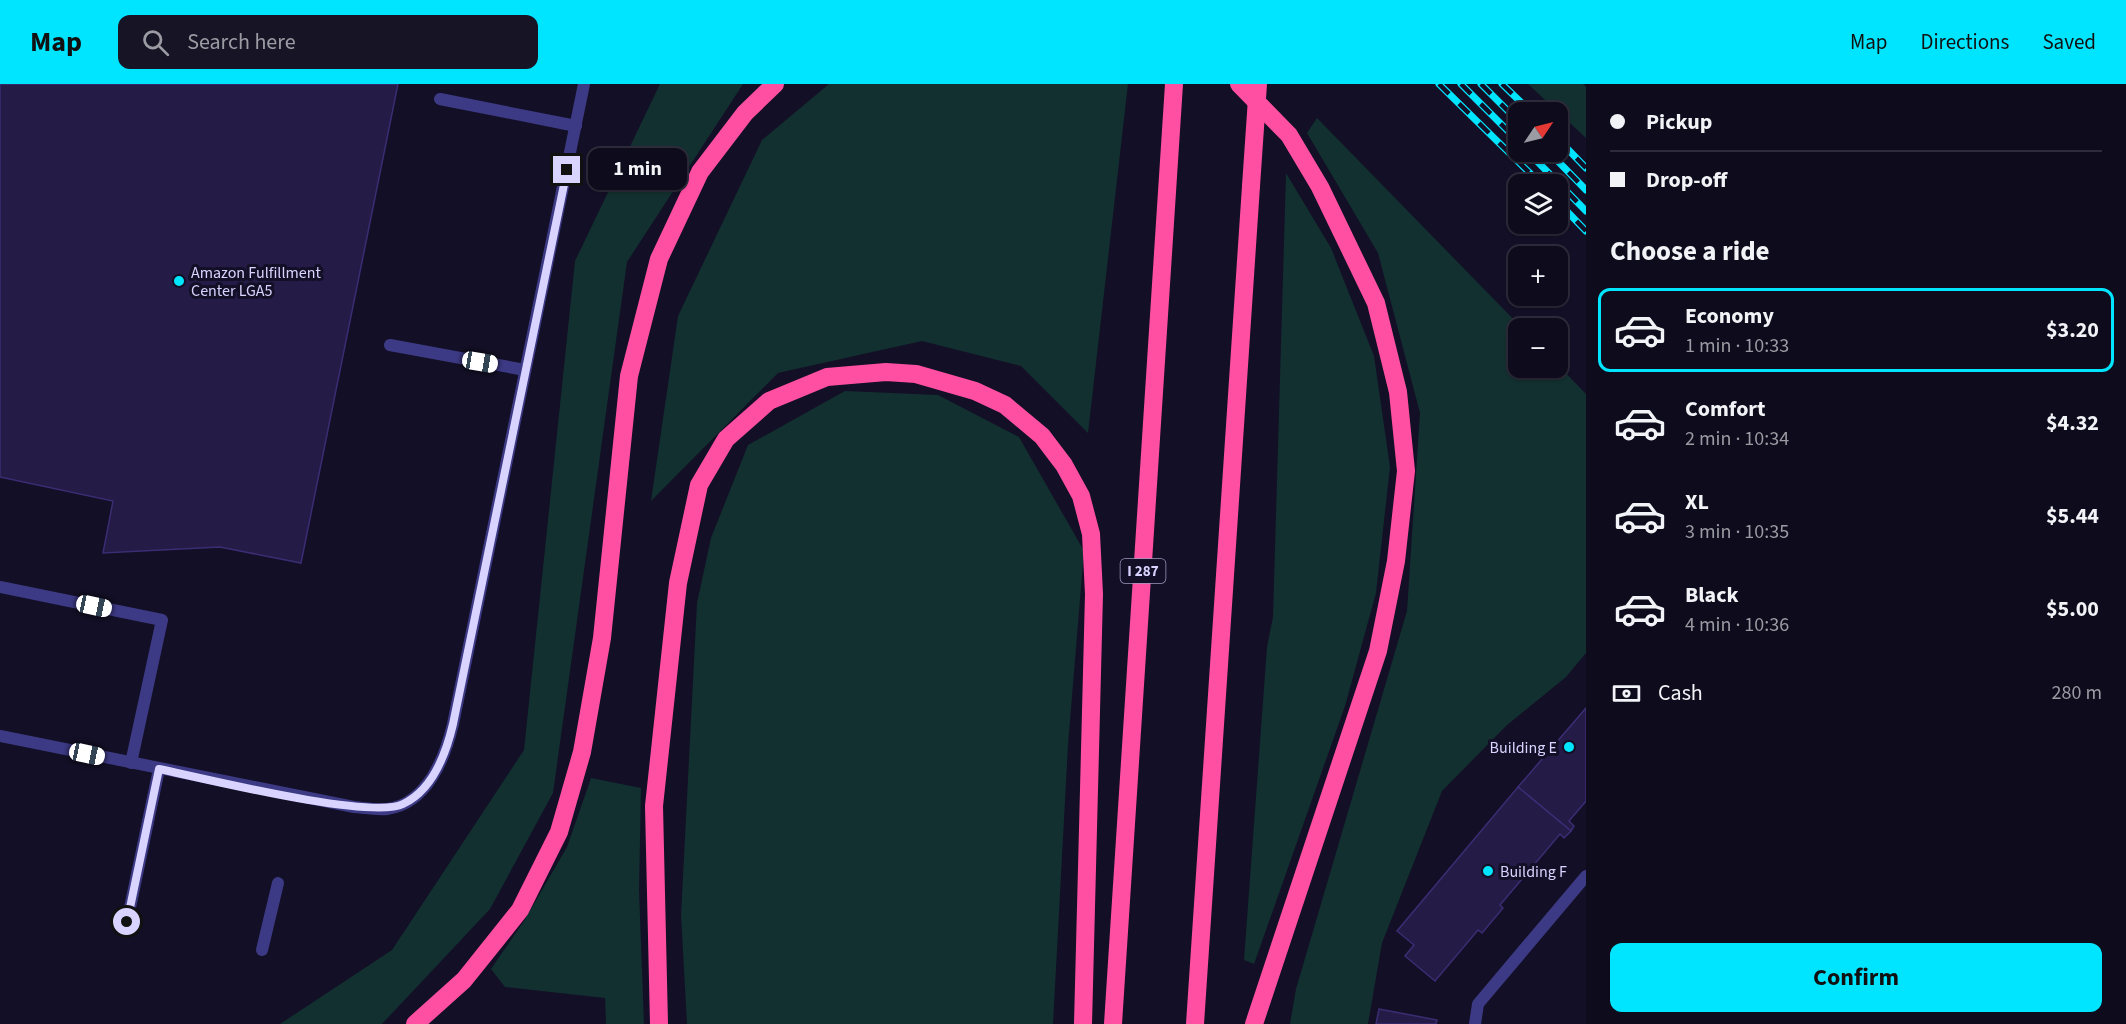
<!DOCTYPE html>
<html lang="en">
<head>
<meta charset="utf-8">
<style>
  body { margin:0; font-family:"Source Sans 3",sans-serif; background:#171425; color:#f1f3f6; height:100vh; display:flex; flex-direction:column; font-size:22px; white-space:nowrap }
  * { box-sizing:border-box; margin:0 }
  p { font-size:20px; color:#9b9ba3 }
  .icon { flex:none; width:33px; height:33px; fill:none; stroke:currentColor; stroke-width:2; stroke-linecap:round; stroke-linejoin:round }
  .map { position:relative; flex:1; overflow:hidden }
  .side { display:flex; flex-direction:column; background:#0e0b1c; width:540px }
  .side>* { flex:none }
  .guide { display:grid; align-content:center; height:132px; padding:0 24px; background:#0e0b1c }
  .needle { width:39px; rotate:55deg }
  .fabs { position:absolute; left:1508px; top:18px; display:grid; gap:12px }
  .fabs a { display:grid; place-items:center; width:60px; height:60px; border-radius:12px; background:#0e0b1c; box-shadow:0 2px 4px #0004,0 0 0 2px #2e2b3b; font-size:30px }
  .end { position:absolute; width:27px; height:27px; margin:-14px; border:8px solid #d9d4ff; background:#111; box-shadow:0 0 0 3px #111 }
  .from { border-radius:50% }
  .bubble { position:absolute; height:42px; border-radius:12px; background:#0e0b1c; box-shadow:0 2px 4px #0004,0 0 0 2px #2e2b3b; font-size:20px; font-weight:700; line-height:42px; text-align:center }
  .car { position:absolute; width:18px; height:36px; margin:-18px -9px; border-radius:8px; box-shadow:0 0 4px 2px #0007; background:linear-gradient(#fff 24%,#345 0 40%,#fff 0 76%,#345 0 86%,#fff 0) }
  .guide b { display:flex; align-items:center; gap:21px; height:57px; font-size:22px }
  .guide b+b { border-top:2px solid #2e2b3b }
  .guide i { width:15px; height:15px; background:#f1f3f6 }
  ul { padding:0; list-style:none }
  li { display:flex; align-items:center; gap:18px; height:84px; margin:0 12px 9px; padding:0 12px; border:3px solid transparent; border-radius:12px }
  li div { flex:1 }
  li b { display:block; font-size:22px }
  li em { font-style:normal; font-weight:700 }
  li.selected { border-color:#00e5ff }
  li>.icon { width:54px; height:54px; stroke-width:1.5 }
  h2 { padding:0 24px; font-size:27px; line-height:72px }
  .pay { display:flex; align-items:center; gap:15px; height:66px; padding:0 24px; font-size:22px }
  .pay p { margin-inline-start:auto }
  .action { display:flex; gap:12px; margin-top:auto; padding:12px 24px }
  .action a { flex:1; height:69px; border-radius:12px; background:#00e5ff; color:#111; font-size:24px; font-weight:700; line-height:69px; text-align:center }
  header { display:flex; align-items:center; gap:36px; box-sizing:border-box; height:84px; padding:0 30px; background:#00e5ff; color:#111 }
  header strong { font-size:28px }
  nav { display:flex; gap:33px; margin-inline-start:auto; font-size:21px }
  .search { width:420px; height:54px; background:#171425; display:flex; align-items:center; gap:15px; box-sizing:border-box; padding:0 21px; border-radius:12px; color:#9b9ba3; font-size:22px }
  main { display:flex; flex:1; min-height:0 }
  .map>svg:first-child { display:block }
  .green { fill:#12302f }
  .building { fill:#241b47; stroke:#3b2d73; stroke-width:1.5 }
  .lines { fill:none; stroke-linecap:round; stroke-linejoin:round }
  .lane { stroke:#3d3a85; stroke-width:12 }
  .highway { stroke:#ff4fa3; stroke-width:18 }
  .rail-casing { stroke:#00e5ff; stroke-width:7 }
  .rail { stroke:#130f26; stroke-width:4.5; stroke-dasharray:14; stroke-linecap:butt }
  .highway-bridge { stroke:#ff4fa3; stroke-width:18 }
  .route { stroke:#d9d4ff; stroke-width:8 }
  .poi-dot { fill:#00e5ff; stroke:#130f26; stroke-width:2 }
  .labels { text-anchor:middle; stroke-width:6; stroke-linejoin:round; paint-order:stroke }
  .shield { fill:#130f26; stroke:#9e99be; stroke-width:1.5 }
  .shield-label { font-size:15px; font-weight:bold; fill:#d9d4ff }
  .poi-label { font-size:16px; fill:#d9d4ff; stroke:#130f26; text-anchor:start }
</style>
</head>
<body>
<header>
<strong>Map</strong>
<div class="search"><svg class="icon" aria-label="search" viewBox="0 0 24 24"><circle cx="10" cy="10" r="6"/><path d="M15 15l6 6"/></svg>Search here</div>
<nav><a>Map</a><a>Directions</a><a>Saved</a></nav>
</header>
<main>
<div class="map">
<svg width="1586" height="940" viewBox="0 0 1586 940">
  <rect width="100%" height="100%" fill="#130f26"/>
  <!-- green -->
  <g class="green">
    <polygon points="660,0 743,0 627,178 553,709 490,825 382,940 280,940 392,866 524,666 575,177"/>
    <polygon points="829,0 1128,0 1088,349 1021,282 922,257 778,289 651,417 678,232 762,56"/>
    <polygon points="1528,0 1583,0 1586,3 1586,54"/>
    <polygon points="1317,34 1522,244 1518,244 1518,284 1557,284 1557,280 1586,310 1586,569 1566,593 1507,641 1442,707 1382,859 1368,940 1290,940 1296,905 1407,527 1420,329 1378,169 1307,49"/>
    <polygon points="1286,89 1331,164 1374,272 1390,383 1376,509 1345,622 1254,880 1244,876 1267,563 1273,533"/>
    <polygon points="845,307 938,311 1019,353 1084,467 1068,661 1053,940 687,940 681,831 697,519 711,454 748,361"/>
    <polygon points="591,694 641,704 639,806 644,940 606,940 605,914 505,903 491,885 524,837 567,763"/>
  </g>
  <!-- building -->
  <g class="building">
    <polygon points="0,0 398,0 301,479 220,463 103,469 113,417 0,393"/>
    <polygon points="1586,624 1586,717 1569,737 1574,742 1571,747 1518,703"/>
    <polygon points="1518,703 1571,747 1564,754 1560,750 1500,821 1503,824 1482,849 1478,846 1435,897 1405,872 1414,861 1397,847"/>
    <polygon points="1379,925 1437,936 1436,940 1376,940"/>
  </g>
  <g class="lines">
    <!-- lane -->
    <g class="lane">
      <polyline points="440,15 576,42"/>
      <polyline points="390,261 525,286"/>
      <polyline points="0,503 162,536 131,679"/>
      <path d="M0 652 354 723C365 724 377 726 387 725 427 720 445 674 453 640L584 0"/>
      <polyline points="127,838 159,685"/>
      <polyline points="262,866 278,799"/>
      <polyline points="1475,940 1478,920 1586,792"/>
    </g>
    <!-- highway -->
    <g class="highway">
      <polyline points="1239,0 1289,51 1320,103 1376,219 1398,308 1406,387 1396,477 1378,567 1254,940"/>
      <polyline points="415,940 464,896 520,826 559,748 582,668 602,554 629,292 659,175 700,88 745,29 775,0"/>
      <polyline points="659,940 654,722 678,499 699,401 726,355 769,317 827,293 886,288 916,290 975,307 1005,321 1042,352 1064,381 1081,412 1091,450 1094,510 1083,940"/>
      <polyline points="1113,940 1174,0"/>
      <polyline points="1195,940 1251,102"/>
    </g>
    <!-- rail casing -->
    <g class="rail-casing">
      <g id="rail">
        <polyline points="1439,0 1541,100"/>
        <polyline points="1461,0 1518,57"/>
        <polyline points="1481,0 1518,37"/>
        <polyline points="1502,0 1531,28"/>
        <polyline points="1557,54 1586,84"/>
        <polyline points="1528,68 1586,127"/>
        <polyline points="1549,68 1586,106"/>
        <polyline points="1557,117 1586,147"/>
      </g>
    </g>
    <!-- rail -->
    <use href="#rail" class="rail"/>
    <!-- highway-bridge -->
    <polyline class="highway-bridge" points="1251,102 1258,0"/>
  </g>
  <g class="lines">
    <!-- route -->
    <path class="route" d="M127 838 159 685C202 694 371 736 403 720 433 706 446 670 453 640L567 86"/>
  </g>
  <!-- markers -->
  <g class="poi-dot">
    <circle cx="179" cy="197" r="6"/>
    <circle cx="1569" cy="663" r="6"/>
    <circle cx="1488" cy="787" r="6"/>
  </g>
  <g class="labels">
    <!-- shield labels -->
    <rect class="shield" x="1120.5" y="475" width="45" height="24" rx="4.5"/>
    <g class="shield-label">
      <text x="1143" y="492">I 287</text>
    </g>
    <!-- poi labels -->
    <g class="poi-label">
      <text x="191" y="194">Amazon Fulfillment<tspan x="191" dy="18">Center LGA5</tspan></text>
      <text x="1557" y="669" text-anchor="end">Building E</text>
      <text x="1500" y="793">Building F</text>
    </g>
  </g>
</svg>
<div class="fabs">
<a><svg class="needle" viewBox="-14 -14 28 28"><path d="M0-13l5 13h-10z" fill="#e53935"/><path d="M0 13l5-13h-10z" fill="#9b9ba3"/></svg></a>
<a><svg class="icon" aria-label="layers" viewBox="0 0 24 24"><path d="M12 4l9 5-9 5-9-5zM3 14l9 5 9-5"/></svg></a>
<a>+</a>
<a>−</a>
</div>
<i class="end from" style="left:127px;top:838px"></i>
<i class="end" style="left:567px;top:86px"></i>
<div class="bubble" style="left:588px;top:64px;width:99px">1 min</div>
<i class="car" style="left:480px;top:278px;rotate:100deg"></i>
<i class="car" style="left:94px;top:522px;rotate:102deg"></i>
<i class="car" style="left:87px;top:670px;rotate:102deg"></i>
</div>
<section class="side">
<div class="guide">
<b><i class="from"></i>Pickup</b>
<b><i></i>Drop-off</b>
</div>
<h2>Choose a ride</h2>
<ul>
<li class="selected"><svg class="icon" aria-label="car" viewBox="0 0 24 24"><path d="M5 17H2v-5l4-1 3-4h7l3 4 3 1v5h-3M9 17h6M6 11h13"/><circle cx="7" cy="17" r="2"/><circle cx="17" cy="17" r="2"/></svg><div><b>Economy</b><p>1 min · 10:33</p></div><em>$3.20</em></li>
<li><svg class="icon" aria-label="car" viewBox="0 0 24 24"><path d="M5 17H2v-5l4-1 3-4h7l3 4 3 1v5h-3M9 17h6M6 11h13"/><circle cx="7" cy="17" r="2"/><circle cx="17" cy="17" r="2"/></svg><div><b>Comfort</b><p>2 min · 10:34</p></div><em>$4.32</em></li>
<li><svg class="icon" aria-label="car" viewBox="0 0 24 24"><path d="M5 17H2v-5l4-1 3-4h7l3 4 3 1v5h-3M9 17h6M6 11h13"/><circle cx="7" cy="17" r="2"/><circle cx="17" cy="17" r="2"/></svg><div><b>XL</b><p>3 min · 10:35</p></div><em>$5.44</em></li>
<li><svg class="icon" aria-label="car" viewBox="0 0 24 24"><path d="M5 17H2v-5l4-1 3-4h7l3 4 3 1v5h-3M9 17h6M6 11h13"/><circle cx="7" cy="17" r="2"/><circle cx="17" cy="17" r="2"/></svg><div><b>Black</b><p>4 min · 10:36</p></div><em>$5.00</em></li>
</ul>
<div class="pay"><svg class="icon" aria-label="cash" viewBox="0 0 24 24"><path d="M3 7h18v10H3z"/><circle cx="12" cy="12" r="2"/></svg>Cash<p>280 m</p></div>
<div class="action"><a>Confirm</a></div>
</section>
</main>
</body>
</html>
